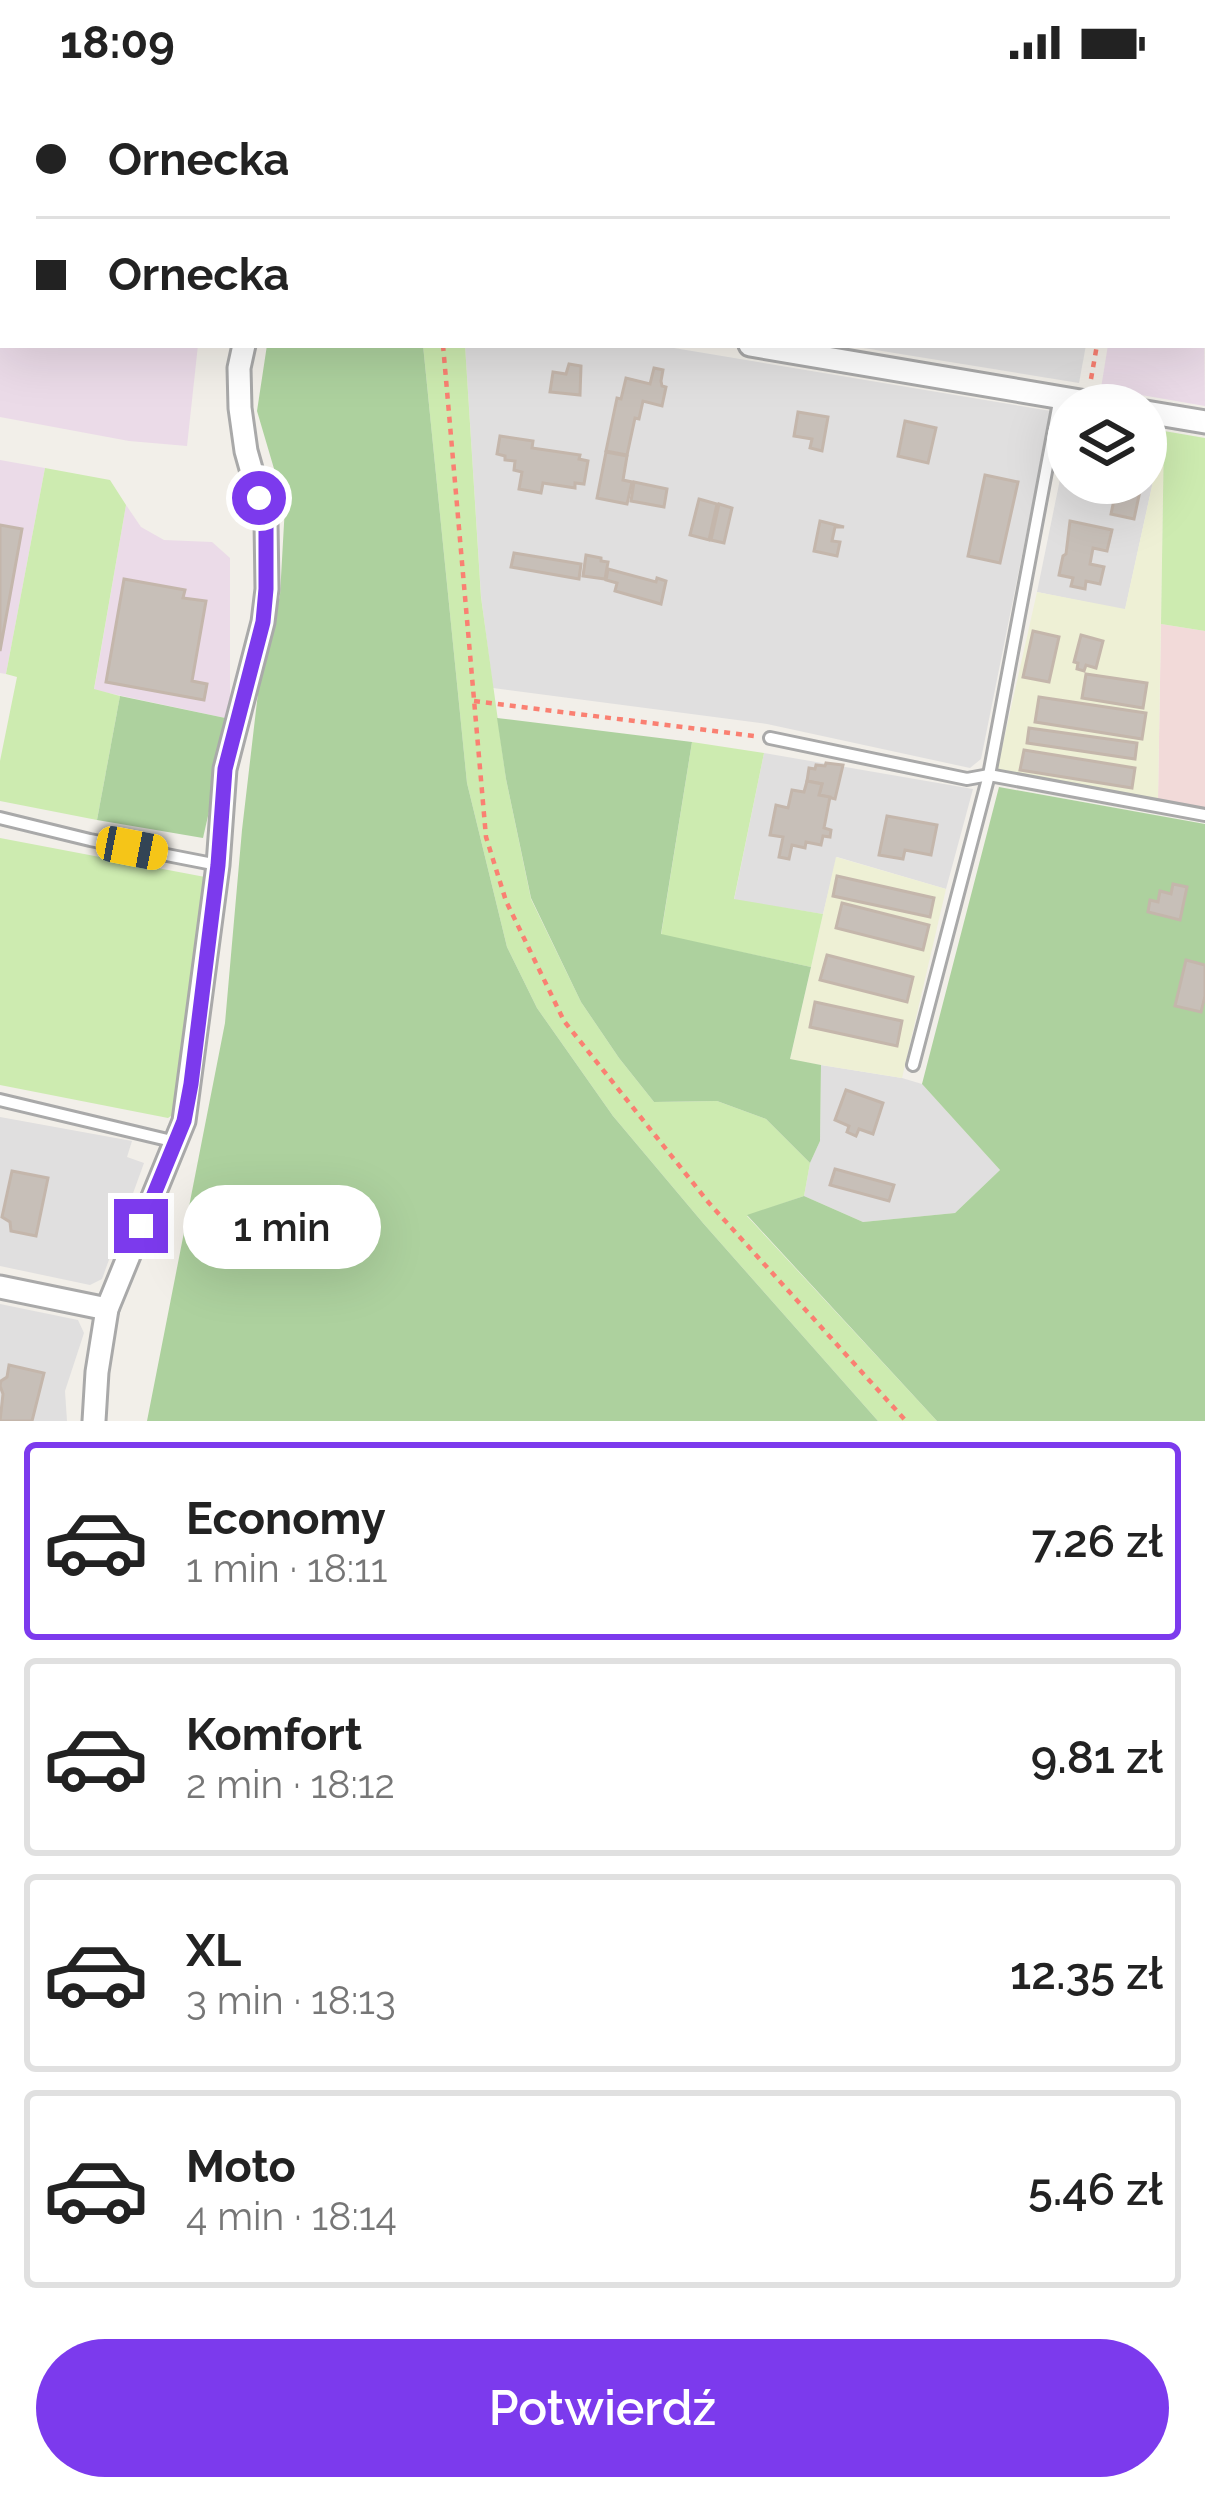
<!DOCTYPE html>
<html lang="pl">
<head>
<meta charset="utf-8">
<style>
  body { margin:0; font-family:Raleway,sans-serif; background:#f2f2f2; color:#222; height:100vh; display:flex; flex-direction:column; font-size:45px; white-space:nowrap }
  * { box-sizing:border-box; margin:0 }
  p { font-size:39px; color:#767676 }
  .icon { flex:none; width:66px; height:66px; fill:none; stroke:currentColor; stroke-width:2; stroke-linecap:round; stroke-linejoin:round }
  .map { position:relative; height:1337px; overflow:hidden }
  .details { display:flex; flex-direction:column; background:#fff; flex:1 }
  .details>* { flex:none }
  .banner { position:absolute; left:0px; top:0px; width:1206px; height:264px; box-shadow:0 12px 48px #0002; display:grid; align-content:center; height:264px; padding:0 36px; background:#fff }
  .fabs { position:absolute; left:1047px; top:300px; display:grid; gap:24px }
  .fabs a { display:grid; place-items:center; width:120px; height:120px; border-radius:50%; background:#fff; box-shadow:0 12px 48px #0002; font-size:60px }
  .end { position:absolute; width:54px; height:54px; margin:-27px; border:15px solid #7c3aed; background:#fff; box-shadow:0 0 0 6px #fff }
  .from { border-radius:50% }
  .bubble { position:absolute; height:84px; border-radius:42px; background:#fff; box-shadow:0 12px 48px #0002; font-size:39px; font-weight:600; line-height:84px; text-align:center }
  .car { position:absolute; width:36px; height:72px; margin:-36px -18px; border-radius:15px; box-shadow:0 0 9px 3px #0007; background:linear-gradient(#f5c518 24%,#345 0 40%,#f5c518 0 76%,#345 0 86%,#f5c518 0) }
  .banner b { display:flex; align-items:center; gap:42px; height:114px; font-size:45px }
  .banner b+b { border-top:3px solid #e0e0e0 }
  .banner i { width:30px; height:30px; background:#222 }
  ul { padding:21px 0 0; list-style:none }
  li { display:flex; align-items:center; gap:36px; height:198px; margin:0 24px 18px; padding:0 12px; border:6px solid #e0e0e0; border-radius:12px }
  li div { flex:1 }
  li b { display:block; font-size:45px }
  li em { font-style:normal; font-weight:600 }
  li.selected { border-color:#7c3aed }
  li>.icon { width:108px; height:108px; stroke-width:1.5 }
  .cta { display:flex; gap:24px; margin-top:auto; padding:24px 36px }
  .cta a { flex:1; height:138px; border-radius:72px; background:#7c3aed; color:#fff; font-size:48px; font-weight:600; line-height:138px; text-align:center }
  .status { display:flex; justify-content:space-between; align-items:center; height:84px; padding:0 60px; background:#fff; direction:ltr }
  .status svg { height:33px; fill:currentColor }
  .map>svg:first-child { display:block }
  .residential { fill:#e0dfdf }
  .commercial { fill:#f2dad9 }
  .industrial { fill:#ebdbe8 }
  .farmland { fill:#eef0d5 }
  .grass { fill:#cdebb0 }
  .forest { fill:#add19e }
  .building { fill:#c7bfb8; stroke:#c4b6ab; stroke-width:3 }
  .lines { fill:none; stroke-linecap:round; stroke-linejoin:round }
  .service-casing { stroke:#a9a9a9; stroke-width:16 }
  .minor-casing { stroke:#a9a9a9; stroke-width:27 }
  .path { stroke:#fa8072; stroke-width:4.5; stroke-dasharray:6 6; stroke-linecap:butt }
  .service { stroke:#fff; stroke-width:10 }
  .minor { stroke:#fff; stroke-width:21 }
  .route { stroke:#7c3aed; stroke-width:15 }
</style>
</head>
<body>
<div class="status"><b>18:09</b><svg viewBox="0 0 49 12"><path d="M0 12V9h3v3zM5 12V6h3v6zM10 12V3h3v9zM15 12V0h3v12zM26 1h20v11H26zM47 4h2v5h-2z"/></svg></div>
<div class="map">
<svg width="1205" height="1337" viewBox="0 0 1205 1337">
  <rect width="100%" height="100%" fill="#f2efe9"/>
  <!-- residential -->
  <g class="residential">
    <polygon points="465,261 656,261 1051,327 981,675 970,684 767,640 493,604 481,512"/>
    <polygon points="845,261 1086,261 1079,299"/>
    <polygon points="1146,344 1164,347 1125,526 1037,508 1068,356 1068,399 1146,399"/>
    <polygon points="764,669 973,705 946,805 837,773 823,830 734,816"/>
    <polygon points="821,981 902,994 922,1000 1000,1086 955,1129 863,1138 804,1112 810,1079 820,1057"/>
    <polygon points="0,1033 132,1057 127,1073 144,1079 102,1195 90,1201 0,1182"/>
    <polygon points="0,1220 78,1236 84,1249 65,1307 67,1337 0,1337"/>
  </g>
  <!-- commercial -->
  <polygon class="commercial" points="1161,540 1205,547 1205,724 1158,716"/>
  <!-- industrial -->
  <g class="industrial">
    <polygon points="0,142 3,142 3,261 198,261 187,362 129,357 0,333"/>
    <polygon points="1203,158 1205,322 1101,304 1108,261 1203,261"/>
    <polygon points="0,376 45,384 6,590 0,589"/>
    <polygon points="126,421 141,443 164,456 212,458 230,474 230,635 94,606"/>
  </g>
  <!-- farmland -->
  <g class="farmland">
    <polygon points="1164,347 1158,716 997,686 1037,508 1125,525"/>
    <polygon points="836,773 946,805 902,994 790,976"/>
  </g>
  <!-- grass -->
  <g class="grass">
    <polygon points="423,261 465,261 481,513 506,695 531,815 581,918 619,974 654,1018 717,1017 766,1035 810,1079 804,1112 747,1132 937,1337 878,1337 703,1139 613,1032 537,924 507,863 467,699"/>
    <polygon points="1164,347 1205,354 1205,547 1161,540"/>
    <polygon points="45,384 110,396 126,421 94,605 120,612 97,736 0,717 0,677 17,593 6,590"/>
    <polygon points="692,658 764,669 734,815 823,830 811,883 661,851"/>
    <polygon points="0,754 205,793 205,832 178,1027 168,1034 0,1001"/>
  </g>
  <!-- forest -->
  <g class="forest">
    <polygon points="267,261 423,261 467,699 507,863 537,924 613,1032 703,1139 878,1337 147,1337 225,939 242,746 258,609 280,511 285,422 257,327"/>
    <polygon points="120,612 230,635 203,754 97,736"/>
    <polygon points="497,634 692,658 661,850 811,883 790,975 821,981 820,1057 810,1079 766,1035 717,1017 654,1018 619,974 581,918 531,814 506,695"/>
    <polygon points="999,703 1205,740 1205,1337 937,1337 747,1131 804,1112 863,1138 955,1129 1000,1086 922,1000"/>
  </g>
  <!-- building -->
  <g class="building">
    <polygon points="569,280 581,282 580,311 550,308 553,288 566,290"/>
    <polygon points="654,284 663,286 661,297 662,302 666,303 662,322 643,317 639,335 635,334 627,371 606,367 617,314 621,315 626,294 650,300"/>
    <polygon points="798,328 828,333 822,367 810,364 812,355 794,352"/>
    <polygon points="905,337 936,344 928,379 898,372"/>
    <polygon points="500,352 533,357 532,364 580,371 579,375 588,377 584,400 575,399 575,404 543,399 541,409 519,405 522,388 514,386 515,377 505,376 505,372 497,370"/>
    <polygon points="606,368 627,372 623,396 632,398 627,420 597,414"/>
    <polygon points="985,391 1018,398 1000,479 968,472"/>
    <polygon points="634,398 667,405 664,423 631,417"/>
    <polygon points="1117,402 1140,407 1134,435 1111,430"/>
    <polygon points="699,415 717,420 709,456 690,451"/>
    <polygon points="719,420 732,424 724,459 711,456"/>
    <polygon points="820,437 844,443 835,443 832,457 840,458 837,472 814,467"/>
    <polygon points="1070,437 1112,446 1107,467 1093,464 1090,480 1104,483 1100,500 1086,497 1085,505 1071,502 1073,494 1059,491 1063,472 1066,470"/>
    <polygon points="0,441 22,445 0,567"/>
    <polygon points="514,469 581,480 579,495 511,483"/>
    <polygon points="586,471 601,474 601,477 608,478 605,495 583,492"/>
    <polygon points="608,485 656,498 657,494 666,497 661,520 615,507 617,499 606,496"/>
    <polygon points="124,495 185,506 183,514 206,517 192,597 207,600 204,616 106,598"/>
    <polygon points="1033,547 1059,553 1049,598 1023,593"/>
    <polygon points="1081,551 1103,557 1096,584 1086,581 1084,587 1077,585 1078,579 1074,578"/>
    <polygon points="1086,590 1147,599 1143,624 1082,614"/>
    <polygon points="1039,613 1146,629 1142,655 1035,638"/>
    <polygon points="1029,644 1137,659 1135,675 1027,659"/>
    <polygon points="1024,666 1135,684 1132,704 1020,686"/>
    <polygon points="826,679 843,681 835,715 819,711 822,700 807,697 809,684 815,685 816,681 825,682"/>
    <polygon points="807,697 822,700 819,711 830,713 824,744 831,746 830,753 823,752 821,761 806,758 805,764 792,761 789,775 779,773 783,753 770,751 776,721 788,724 792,706 804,708"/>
    <polygon points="887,732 937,741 931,771 905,766 903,775 879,771"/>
    <polygon points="837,792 934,814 930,833 833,812"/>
    <polygon points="1173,800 1187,803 1180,836 1148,828 1150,816 1158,818 1160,807 1171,810"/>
    <polygon points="842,819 929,841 923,866 836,844"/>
    <polygon points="827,871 913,893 907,918 820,896"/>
    <polygon points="1186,876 1205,881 1205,912 1201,928 1175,922"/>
    <polygon points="815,918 902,937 897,962 810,943"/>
    <polygon points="846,1006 883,1019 873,1050 859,1045 856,1052 847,1048 849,1042 835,1036"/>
    <polygon points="835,1085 894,1101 889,1117 830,1101"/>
    <polygon points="12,1087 48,1094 36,1152 11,1147 10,1138 2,1133"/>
    <polygon points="9,1281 44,1289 32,1337 0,1337 3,1310 0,1302 1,1297 7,1293"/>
  </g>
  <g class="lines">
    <!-- service casing -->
    <g class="service-casing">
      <g id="service">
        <polyline points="770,654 967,695 989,691 1205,731"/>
        <polyline points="0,734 90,756 218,781"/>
        <polyline points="913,981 989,691 1060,313"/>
        <polyline points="0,1016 176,1058"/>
      </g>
    </g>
    <!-- minor casing -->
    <g class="minor-casing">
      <g id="minor">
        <polyline points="0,74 3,75"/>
        <polyline points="750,261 1104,321"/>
        <polyline points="1146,328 1205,338"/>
        <polyline points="0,1203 107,1225"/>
        <polyline points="94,1337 97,1288 107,1225 184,1037 218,781 225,685 263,538 267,505 266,438 246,367 240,324 239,284 244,261"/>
      </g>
    </g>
    <!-- path -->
    <g class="path">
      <polyline points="417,0 417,3"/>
      <polyline points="1141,3 1142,0"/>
      <polyline points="443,261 486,753 506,817 564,937 709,1119 906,1337"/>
      <polyline points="1091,295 1097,261"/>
      <polyline points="474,617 754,652"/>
    </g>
    <!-- service -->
    <use href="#service" class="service"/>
    <!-- minor -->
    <use href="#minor" class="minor"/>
  </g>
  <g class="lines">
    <!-- route -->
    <polyline class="route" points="141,1142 184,1037 191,1000 218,781 225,685 263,538 266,505 266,437 259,414"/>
  </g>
</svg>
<div class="fabs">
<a><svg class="icon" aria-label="layers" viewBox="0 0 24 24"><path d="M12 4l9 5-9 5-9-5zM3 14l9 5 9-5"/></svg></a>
</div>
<i class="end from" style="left:259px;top:414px"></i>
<i class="end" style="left:141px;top:1142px"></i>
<div class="bubble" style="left:183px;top:1101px;width:198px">1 min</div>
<i class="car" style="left:132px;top:764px;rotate:101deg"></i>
<div class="banner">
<b><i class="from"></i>Ornecka</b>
<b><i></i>Ornecka</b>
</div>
</div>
<section class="details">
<ul>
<li class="selected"><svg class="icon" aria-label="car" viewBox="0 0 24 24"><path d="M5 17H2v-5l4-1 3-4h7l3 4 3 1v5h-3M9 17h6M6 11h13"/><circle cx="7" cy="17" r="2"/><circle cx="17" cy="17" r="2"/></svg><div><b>Economy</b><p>1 min · 18:11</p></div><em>7.26 zł</em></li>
<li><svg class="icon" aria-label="car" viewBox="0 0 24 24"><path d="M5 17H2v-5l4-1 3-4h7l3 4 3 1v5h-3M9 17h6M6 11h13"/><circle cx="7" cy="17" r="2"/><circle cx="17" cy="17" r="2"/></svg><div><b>Komfort</b><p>2 min · 18:12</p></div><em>9.81 zł</em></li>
<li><svg class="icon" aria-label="car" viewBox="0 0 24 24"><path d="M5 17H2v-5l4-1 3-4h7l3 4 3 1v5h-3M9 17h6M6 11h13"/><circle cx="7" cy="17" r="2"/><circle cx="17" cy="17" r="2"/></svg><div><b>XL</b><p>3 min · 18:13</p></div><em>12.35 zł</em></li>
<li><svg class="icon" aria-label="car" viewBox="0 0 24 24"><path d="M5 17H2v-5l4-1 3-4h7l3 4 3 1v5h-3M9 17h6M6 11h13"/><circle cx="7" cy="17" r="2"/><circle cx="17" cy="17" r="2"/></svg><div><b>Moto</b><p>4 min · 18:14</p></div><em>5.46 zł</em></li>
</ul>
<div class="cta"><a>Potwierdź</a></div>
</section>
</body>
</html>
